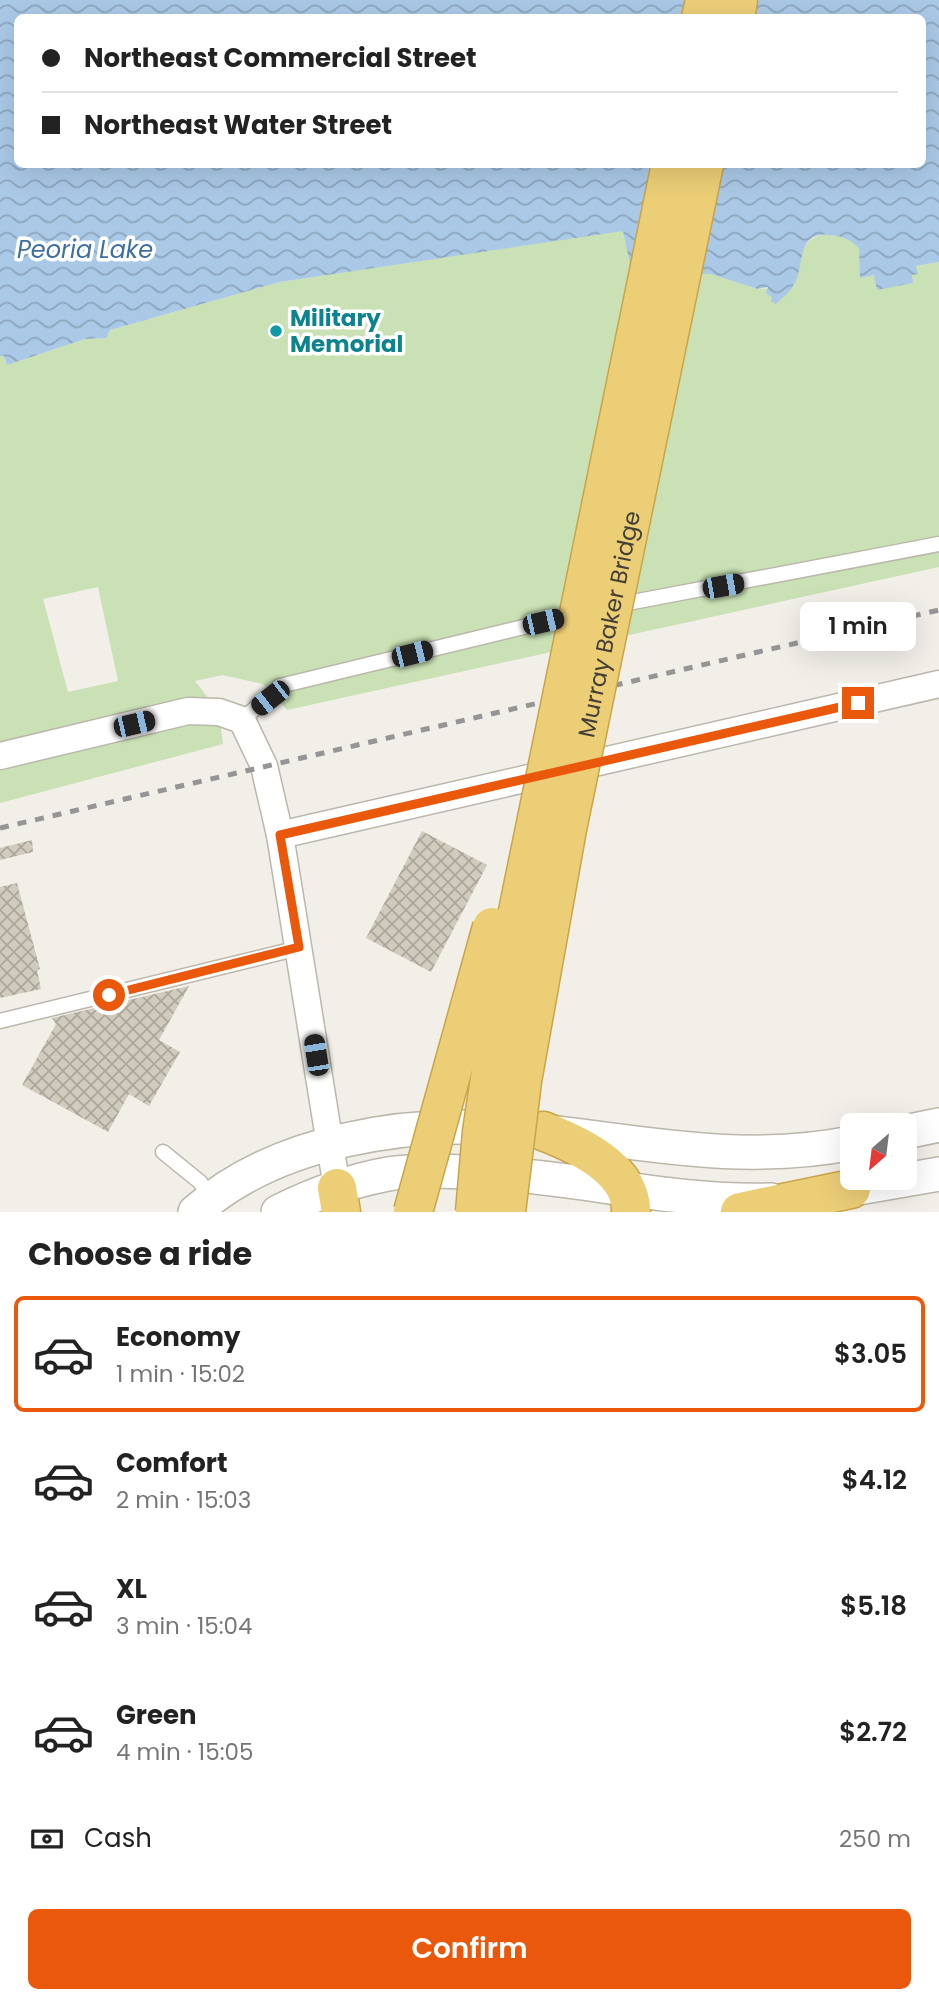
<!DOCTYPE html>
<html lang="en">
<head>
<meta charset="utf-8">
<style>
  body { margin:0; font-family:Poppins,sans-serif; background:#f6f6f6; color:#222; height:100vh; display:flex; flex-direction:column; font-size:26px; white-space:nowrap }
  * { box-sizing:border-box; margin:0 }
  p { font-size:23px; color:#767676 }
  .icon { flex:none; width:38px; height:38px; fill:none; stroke:currentColor; stroke-width:2; stroke-linecap:round; stroke-linejoin:round }
  .map { position:relative; height:1212px; overflow:hidden }
  .details { display:flex; flex-direction:column; background:#fff; flex:1 }
  .details>* { flex:none }
  .hud { position:absolute; left:14px; top:14px; width:912px; height:154px; border-radius:10px; box-shadow:0 7px 28px #0002; display:grid; align-content:center; height:154px; padding:0 28px; background:#fff }
  .needle { width:46px; rotate:208deg }
  .fabs { position:absolute; left:840px; top:1113px; display:grid; gap:14px }
  .fabs a { display:grid; place-items:center; width:77px; height:77px; border-radius:10px; background:#fff; box-shadow:0 7px 28px #0002; font-size:35px }
  .end { position:absolute; width:32px; height:32px; margin:-16px; border:9px solid #ea580c; background:#fff; box-shadow:0 0 0 4px #fff }
  .from { border-radius:50% }
  .bubble { position:absolute; height:49px; border-radius:10px; background:#fff; box-shadow:0 7px 28px #0002; font-size:23px; font-weight:600; line-height:49px; text-align:center }
  .car { position:absolute; width:21px; height:42px; margin:-21px -10px; border-radius:9px; box-shadow:0 0 5px 2px #0007; background:linear-gradient(#222 24%,#8ab4d8 0 40%,#222 0 76%,#8ab4d8 0 86%,#222 0) }
  .hud b { display:flex; align-items:center; gap:24px; height:66px; font-size:26px }
  .hud b+b { border-top:2px solid #e0e0e0 }
  .hud i { width:18px; height:18px; background:#222 }
  ul { padding:0; list-style:none }
  li { display:flex; align-items:center; gap:21px; height:116px; margin:0 14px 10px; padding:0 14px; border:4px solid transparent; border-radius:10px }
  li div { flex:1 }
  li b { display:block; font-size:26px }
  li em { font-style:normal; font-weight:600 }
  li.selected { border-color:#ea580c }
  li>.icon { width:63px; height:63px; stroke-width:1.5 }
  h2 { padding:0 28px; font-size:32px; line-height:84px }
  .pay { display:flex; align-items:center; gap:18px; height:77px; padding:0 28px; font-size:26px }
  .pay p { margin-inline-start:auto }
  .button { display:flex; gap:14px; margin-top:auto; padding:14px 28px }
  .button a { flex:1; height:80px; border-radius:10px; background:#ea580c; color:#fff; font-size:28px; font-weight:600; line-height:80px; text-align:center }
  .map>svg:first-child { display:block }
  .green { fill:#c9e1b4; fill-rule:evenodd }
  .water { fill:url(#water-waves); fill-rule:evenodd }
  .building { fill:url(#building-cross-hatch) }
  .lines { fill:none; stroke-linecap:round; stroke-linejoin:round }
  .service-casing { stroke:#bbb7ab; stroke-width:17 }
  .minor-casing { stroke:#bbb7ab; stroke-width:29 }
  .tertiary-casing { stroke:#bbb7ab; stroke-width:36 }
  .motorway-casing { stroke:#caa448; stroke-width:41 }
  .service { stroke:#fff; stroke-width:14 }
  .minor { stroke:#fff; stroke-width:26 }
  .tertiary { stroke:#fff; stroke-width:33 }
  .motorway { stroke:#ecce77; stroke-width:38 }
  .rail { stroke:#959595; stroke-width:5; stroke-dasharray:9 9; stroke-linecap:butt }
  .motorway-bridge-casing { stroke:#caa448; stroke-width:41; stroke-linecap:butt }
  .motorway-bridge { stroke:#ecce77; stroke-width:38 }
  .route { stroke:#ea580c; stroke-width:9 }
  .culture-dot { fill:#0f9aa8; stroke:#fff; stroke-width:2.5 }
  .labels { text-anchor:middle; stroke-width:7; stroke-linejoin:round; paint-order:stroke }
  .culture-label { font-size:23px; font-weight:bold; fill:#0d838f; stroke:#fff; text-anchor:start }
  .street-label { font-size:23px; fill:#433f37; stroke:#fff }
  .water-label { font-size:24px; font-style:italic; fill:#3d6fa2; stroke:#fff }
</style>
</head>
<body>
<div class="map">
<svg width="939" height="1212" viewBox="0 0 939 1212">
  <defs>
    <pattern id="water-waves" width="16" height="10" patternUnits="userSpaceOnUse" patternTransform="scale(1.75)"><rect width="16" height="10" fill="#aac9e7"/><path d="M0 5q4-4 8 0t8 0" fill="none" stroke="#8ca5bc"/></pattern>
    <pattern id="building-cross-hatch" width="8" height="8" patternUnits="userSpaceOnUse" patternTransform="scale(1.75)"><rect width="8" height="8" fill="#d1cbbe"/><path d="M0 0l8 8M0 8l8-8" fill="none" stroke="#aba69b"/></pattern>
  </defs>
  <rect width="100%" height="100%" fill="#f1efe7"/>
  <!-- green -->
  <path class="green" d="M624 230 632 273 710 274 758 289 794 287C799 265 800 232 830 235 843 236 850 239 860 248V278L874 275 913 283 911 275 916 266 939 262V567L287 710 263 684 222 675 195 681 219 712 223 744 0 803V356L4 355 7 365 85 339 107 338 110 330 280 282ZM98 587 118 681 68 692 43 599Z"/>
  <!-- water -->
  <path class="water" d="M0 0H939V262L916 266 918 274 912 275 913 283 877 290 874 275 860 278 859 248C850 239 842 236 829 235 794 231 806 270 792 288 788 294 781 299 776 304L771 302 772 297 766 293 768 287 758 289 710 274 632 273 623 231 280 282 110 330 107 338 85 339 7 365 4 356H0ZM18 18H922V164H18Z"/>
  <!-- building -->
  <g class="building">
    <polygon points="422,831 487,865 431,972 366,938"/>
    <polygon points="32,840 33,852 0,860 0,848"/>
    <polygon points="17,883 40,969 37,970 41,989 0,998 0,887"/>
    <polygon points="189,986 159,1040 180,1052 149,1106 129,1094 108,1132 22,1085 56,1024 52,1018"/>
  </g>
  <g class="lines">
    <!-- service casing -->
    <g class="service-casing">
      <g id="service">
        <polyline points="617,605 939,544"/>
        <polyline points="242,720 280,686 577,614"/>
        <polyline points="0,1021 299,948"/>
        <polyline points="163,1152 200,1182 211,1198"/>
      </g>
    </g>
    <!-- minor casing -->
    <g class="minor-casing">
      <g id="minor">
        <polyline points="0,756 188,711 219,712 242,720 264,766 280,835 337,1188"/>
        <polyline points="280,835 939,684"/>
      </g>
    </g>
    <!-- tertiary casing -->
    <g class="tertiary-casing">
      <g id="tertiary">
        <polyline points="905,1132 939,1125"/>
        <path d="M559 1133C660 1146 751 1163 852 1143"/>
        <polyline points="824,1194 939,1174"/>
        <path d="M195 1212C274 1141 406 1120 509 1129"/>
        <path d="M278 1212C312 1195 350 1181 388 1174 413 1170 438 1171 463 1172 566 1174 668 1203 771 1200"/>
      </g>
    </g>
    <!-- motorway casing -->
    <g class="motorway-casing">
      <g id="motorway">
        <polyline points="701,18 705,0"/>
        <polyline points="735,18 738,0"/>
        <path d="M543 1131C577 1144 632 1169 631 1212"/>
        <polyline points="337,1188 341,1212"/>
        <polyline points="740,1212 851,1189"/>
      </g>
    </g>
    <!-- service -->
    <use href="#service" class="service"/>
    <!-- minor -->
    <use href="#minor" class="minor"/>
    <!-- tertiary -->
    <use href="#tertiary" class="tertiary"/>
    <!-- motorway -->
    <use href="#motorway" class="motorway"/>
    <!-- rail -->
    <polyline class="rail" points="0,828 939,610"/>
    <!-- motorway-bridge casing -->
    <g class="motorway-bridge-casing">
      <g id="motorway-bridge">
        <polyline points="413,1212 492,927"/>
        <polyline points="475,1212 482,1132 507,965 671,164"/>
        <path id="s1" d="M506 1212 522 1081 567 829 704 164"/>
      </g>
    </g>
    <!-- motorway-bridge -->
    <use href="#motorway-bridge" class="motorway-bridge"/>
  </g>
  <g class="lines">
    <!-- route -->
    <polyline class="route" points="109,995 299,947 280,835 858,703"/>
  </g>
  <!-- markers -->
  <circle class="culture-dot" cx="276" cy="331" r="7"/>
  <g class="labels">
    <!-- culture labels -->
    <g class="culture-label">
      <text x="290" y="326">Military<tspan x="290" dy="26">Memorial</tspan></text>
    </g>
    <!-- street labels -->
    <g class="street-label">
      <text dy="8" stroke="none"><textPath href="#s1" startOffset="597">Murray Baker Bridge</textPath></text>
    </g>
    <!-- water labels -->
    <g class="water-label">
      <text x="85" y="258">Peoria Lake</text>
    </g>
  </g>
</svg>
<div class="fabs">
<a><svg class="needle" viewBox="-14 -14 28 28"><path d="M0-13l5 13h-10z" fill="#e53935"/><path d="M0 13l5-13h-10z" fill="#767676"/></svg></a>
</div>
<i class="end from" style="left:109px;top:995px"></i>
<i class="end" style="left:858px;top:703px"></i>
<div class="bubble" style="left:800px;top:602px;width:116px">1 min</div>
<i class="car" style="left:723px;top:586px;rotate:80deg"></i>
<i class="car" style="left:543px;top:622px;rotate:77deg"></i>
<i class="car" style="left:412px;top:654px;rotate:76deg"></i>
<i class="car" style="left:270px;top:698px;rotate:232deg"></i>
<i class="car" style="left:134px;top:724px;rotate:77deg"></i>
<i class="car" style="left:316px;top:1055px;rotate:351deg"></i>
<div class="hud">
<b><i class="from"></i>Northeast Commercial Street</b>
<b><i></i>Northeast Water Street</b>
</div>
</div>
<section class="details">
<h2>Choose a ride</h2>
<ul>
<li class="selected"><svg class="icon" aria-label="car" viewBox="0 0 24 24"><path d="M5 17H2v-5l4-1 3-4h7l3 4 3 1v5h-3M9 17h6M6 11h13"/><circle cx="7" cy="17" r="2"/><circle cx="17" cy="17" r="2"/></svg><div><b>Economy</b><p>1 min · 15:02</p></div><em>$3.05</em></li>
<li><svg class="icon" aria-label="car" viewBox="0 0 24 24"><path d="M5 17H2v-5l4-1 3-4h7l3 4 3 1v5h-3M9 17h6M6 11h13"/><circle cx="7" cy="17" r="2"/><circle cx="17" cy="17" r="2"/></svg><div><b>Comfort</b><p>2 min · 15:03</p></div><em>$4.12</em></li>
<li><svg class="icon" aria-label="car" viewBox="0 0 24 24"><path d="M5 17H2v-5l4-1 3-4h7l3 4 3 1v5h-3M9 17h6M6 11h13"/><circle cx="7" cy="17" r="2"/><circle cx="17" cy="17" r="2"/></svg><div><b>XL</b><p>3 min · 15:04</p></div><em>$5.18</em></li>
<li><svg class="icon" aria-label="car" viewBox="0 0 24 24"><path d="M5 17H2v-5l4-1 3-4h7l3 4 3 1v5h-3M9 17h6M6 11h13"/><circle cx="7" cy="17" r="2"/><circle cx="17" cy="17" r="2"/></svg><div><b>Green</b><p>4 min · 15:05</p></div><em>$2.72</em></li>
</ul>
<div class="pay"><svg class="icon" aria-label="cash" viewBox="0 0 24 24"><path d="M3 7h18v10H3z"/><circle cx="12" cy="12" r="2"/></svg>Cash<p>250 m</p></div>
<div class="button"><a>Confirm</a></div>
</section>
</body>
</html>
